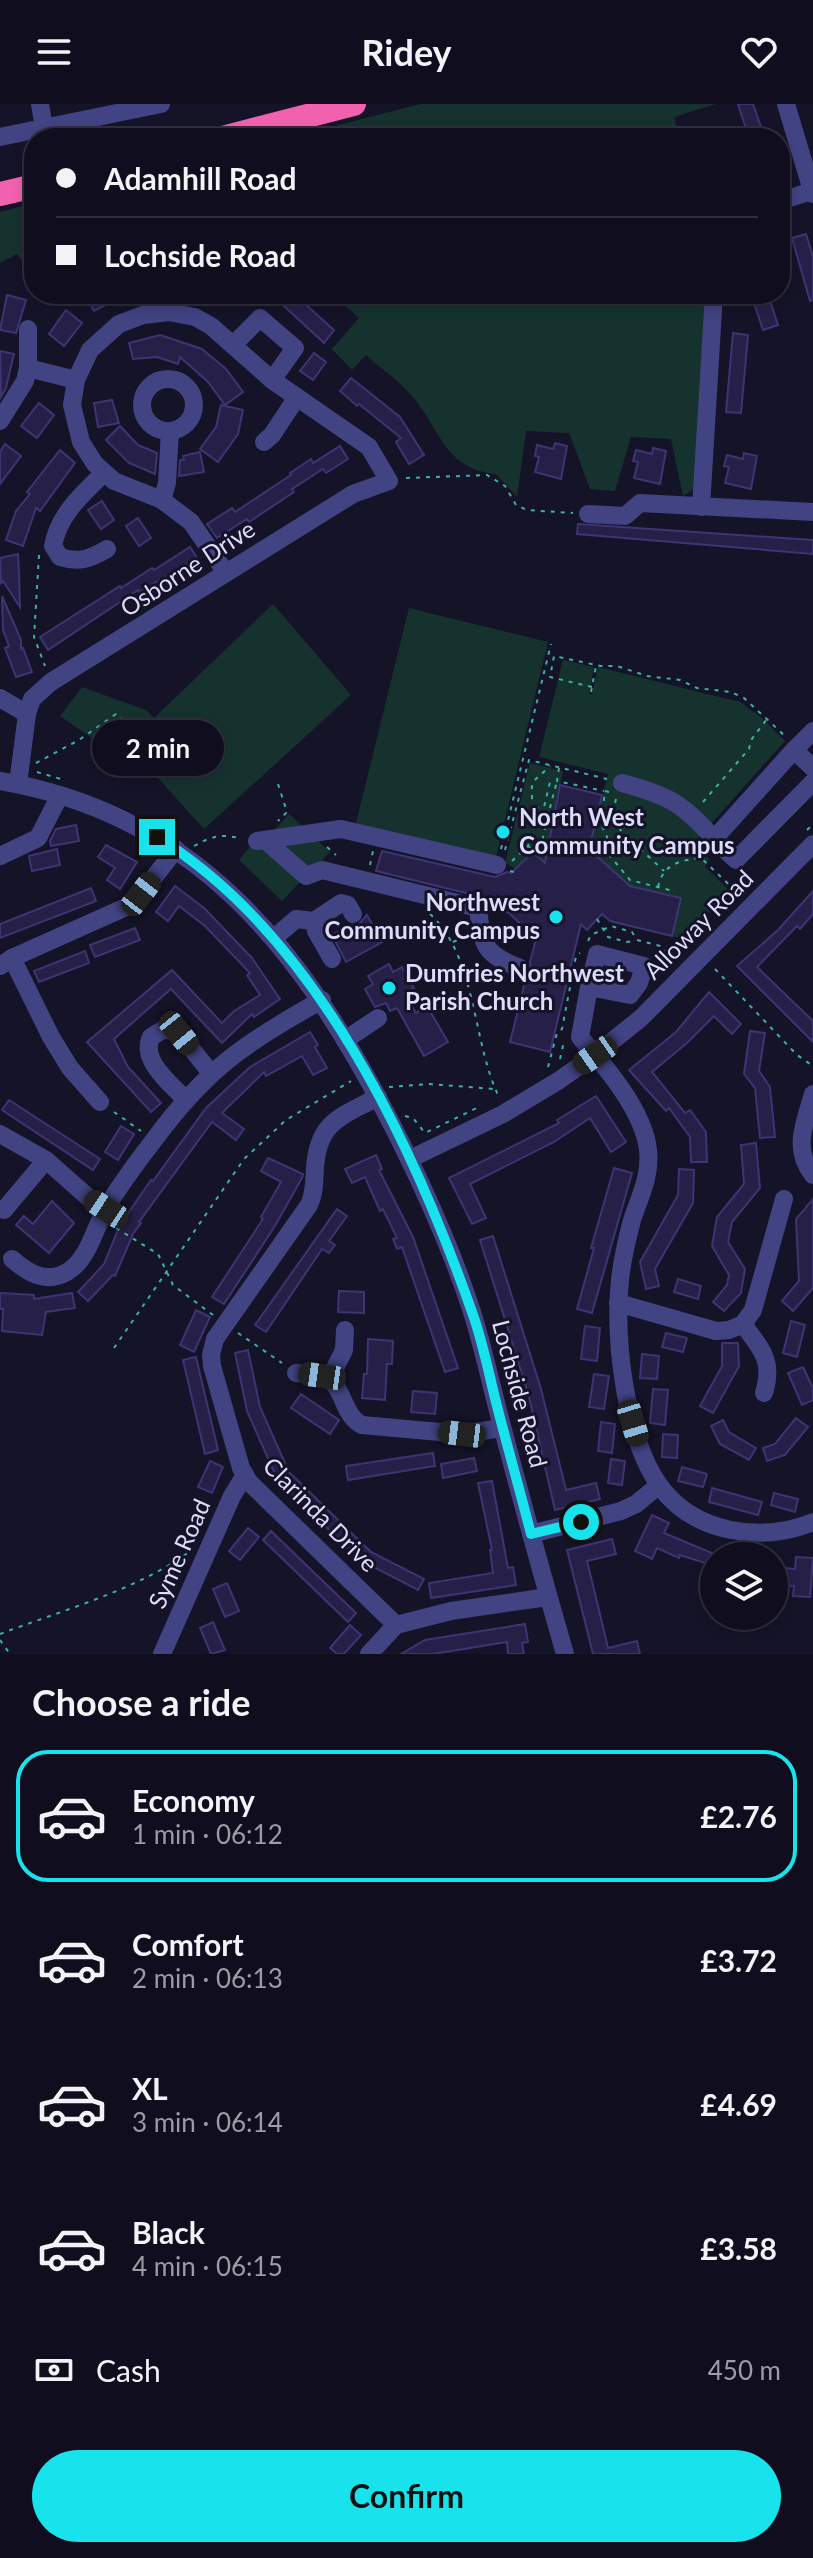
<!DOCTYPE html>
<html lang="en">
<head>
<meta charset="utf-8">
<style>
  body { margin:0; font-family:Lato,sans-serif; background:#191727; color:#f1f3f6; height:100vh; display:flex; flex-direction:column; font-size:30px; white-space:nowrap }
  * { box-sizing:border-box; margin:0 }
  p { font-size:26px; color:#9c9ca4 }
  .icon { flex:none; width:44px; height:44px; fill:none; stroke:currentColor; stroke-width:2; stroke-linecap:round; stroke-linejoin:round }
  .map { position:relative; height:1550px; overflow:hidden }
  .drawer { display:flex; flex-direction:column; background:#100e1e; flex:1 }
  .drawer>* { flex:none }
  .top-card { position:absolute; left:24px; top:24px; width:766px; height:176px; border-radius:32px; box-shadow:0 4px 12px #0003,0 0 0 2px #302e3c; display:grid; align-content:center; height:176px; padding:0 32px; background:#100e1e }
  .buttons { position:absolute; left:700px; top:1438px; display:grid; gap:16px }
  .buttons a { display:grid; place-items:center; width:88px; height:88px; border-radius:50%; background:#100e1e; box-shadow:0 4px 12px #0003,0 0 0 2px #302e3c; font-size:40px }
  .end { position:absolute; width:36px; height:36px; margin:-18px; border:10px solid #18e3ec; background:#111; box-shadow:0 0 0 4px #111 }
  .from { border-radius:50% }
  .bubble { position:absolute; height:56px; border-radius:28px; background:#100e1e; box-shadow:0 4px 12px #0003,0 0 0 2px #302e3c; font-size:26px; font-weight:700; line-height:56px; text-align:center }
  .car { position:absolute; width:24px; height:48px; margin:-24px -12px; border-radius:10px; box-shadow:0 0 6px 2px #0007; background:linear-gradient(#222 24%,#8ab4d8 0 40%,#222 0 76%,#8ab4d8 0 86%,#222 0) }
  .top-card b { display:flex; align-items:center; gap:28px; height:76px; font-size:30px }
  .top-card b+b { border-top:2px solid #302e3c }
  .top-card i { width:20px; height:20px; background:#f1f3f6 }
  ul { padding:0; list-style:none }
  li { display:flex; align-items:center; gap:24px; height:132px; margin:0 16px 12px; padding:0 16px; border:4px solid transparent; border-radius:32px }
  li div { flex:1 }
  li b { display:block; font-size:30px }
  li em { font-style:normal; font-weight:700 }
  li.active { border-color:#18e3ec }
  li>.icon { width:72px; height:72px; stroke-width:1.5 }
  h2 { padding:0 32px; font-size:36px; line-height:96px }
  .pay { display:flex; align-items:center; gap:20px; height:88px; padding:0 32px; font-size:30px }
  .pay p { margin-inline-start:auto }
  .primary-button { display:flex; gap:16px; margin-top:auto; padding:16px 32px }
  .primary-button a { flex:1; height:92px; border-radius:48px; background:#18e3ec; color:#111; font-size:32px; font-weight:700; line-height:92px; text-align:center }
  header { display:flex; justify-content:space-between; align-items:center; height:104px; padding:0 32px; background:#100e1e; font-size:36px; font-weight:700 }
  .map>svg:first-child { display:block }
  .green { fill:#16322f }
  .building { fill:#262048; stroke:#3d3472; stroke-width:2 }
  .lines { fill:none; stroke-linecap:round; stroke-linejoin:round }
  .path { stroke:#3bb2a4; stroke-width:2; stroke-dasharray:4 6; stroke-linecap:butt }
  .minor { stroke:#414383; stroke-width:18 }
  .highway { stroke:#f261af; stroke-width:24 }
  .route { stroke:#18e3ec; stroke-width:10 }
  .poi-dot { fill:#18e3ec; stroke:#151328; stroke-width:3 }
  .labels { text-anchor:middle; stroke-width:6; stroke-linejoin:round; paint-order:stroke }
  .street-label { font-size:24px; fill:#dedcfc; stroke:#151328 }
  .poi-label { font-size:24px; font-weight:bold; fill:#dedcfc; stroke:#151328; text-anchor:start }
</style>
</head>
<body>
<header><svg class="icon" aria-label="menu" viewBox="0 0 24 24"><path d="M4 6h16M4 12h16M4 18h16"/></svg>Ridey<svg class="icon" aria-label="heart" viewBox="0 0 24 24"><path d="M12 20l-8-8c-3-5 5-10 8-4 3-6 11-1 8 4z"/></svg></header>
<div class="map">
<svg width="813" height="1550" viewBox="0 0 813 1550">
  <rect width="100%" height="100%" fill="#151328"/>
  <!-- green -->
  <g class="green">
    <polygon points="421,0 716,0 674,13 680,34 287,34"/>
    <polygon points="34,99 34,169 32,170 17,150 0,159 0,108"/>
    <path d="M331 190H707L694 385 683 392 671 335 631 333 615 387 590 385 569 329 526 327 517 393 496 370C445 365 441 327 413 293 400 277 381 265 366 251L352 266 332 245 359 214Z"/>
    <polygon points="273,500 351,591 204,725 129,642 109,646 60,612 82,583 146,606 154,614"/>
    <polygon points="409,504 548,538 495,757 355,723"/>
    <polygon points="563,556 594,563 589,590 592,590 598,563 740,598 762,614 785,637 693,740 709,755 705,763 730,787 684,835 672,832 681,794 630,782 589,745 608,670 539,653"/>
    <polygon points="530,659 563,667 546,759 533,748 516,765 505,759"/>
    <polygon points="289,710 330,748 310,769 269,732"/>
    <polygon points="258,733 303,775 282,797 239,756"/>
  </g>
  <!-- building -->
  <g class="building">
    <polygon points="738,0 753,0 762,26 748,31"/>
    <polygon points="806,130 813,153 813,196 810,197 792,134"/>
    <polygon points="85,190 127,190 94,207"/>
    <polygon points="271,190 294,190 334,226 324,239"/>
    <polygon points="751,190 768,190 778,221 763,226"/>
    <polygon points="7,191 26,196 16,229 0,226"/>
    <polygon points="66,206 82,219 64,242 49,230"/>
    <polygon points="733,229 748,231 741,309 726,308"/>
    <polygon points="160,231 202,245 226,265 243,288 225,301 208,278 180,253 178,260 157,253 133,255 129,239"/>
    <polygon points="0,247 14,250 6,284 1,293"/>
    <polygon points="314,249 326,258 313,276 300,267"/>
    <polygon points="351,274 400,313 424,351 409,360 396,338 401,334 359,300 357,302 340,287"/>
    <polygon points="112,296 119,319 98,323 94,299"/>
    <polygon points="39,299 54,311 37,334 21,322"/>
    <polygon points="221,301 243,306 238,330 218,358 200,345 216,323"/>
    <polygon points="120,322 138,341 157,349 155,370 129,359 106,336"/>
    <polygon points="555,339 567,342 561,375 535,368 539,353 535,352 537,341 553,345"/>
    <polygon points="5,340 21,352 0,380 0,348"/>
    <polygon points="340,342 348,355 326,369 323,365 292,385 294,388 249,418 247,415 217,434 207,420 232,404 235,408 291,371 290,369 311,355 313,359"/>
    <polygon points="653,344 666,347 660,380 634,374 638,358 633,357 636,346 652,350"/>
    <polygon points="60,346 75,359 40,407 36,404 23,442 6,436 16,407 30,390 27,388"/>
    <polygon points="200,348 204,368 179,372 180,356 184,356 183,352"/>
    <polygon points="744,349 757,352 751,385 725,379 729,363 724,362 727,351 743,355"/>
    <polygon points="102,397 114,416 101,425 88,406"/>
    <polygon points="138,414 151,434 139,442 126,422"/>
    <polygon points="578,420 813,436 813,450 577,430"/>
    <polygon points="190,443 197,454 139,488 138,486 48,546 40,533 120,482 121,484 152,464 154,466"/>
    <polygon points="18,450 19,469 20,503 3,477 1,479 0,454"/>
    <polygon points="2,492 21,536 21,545 23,544 32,568 16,573 5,544 9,542 3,526"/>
    <polygon points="560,681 602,691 589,745 630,782 681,794 672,832 610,817 602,810 587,826 581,820 550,948 510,938 526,874 531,868 530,858 536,835 509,809 490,804 488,797 482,793 376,767 382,747 495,773 507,768 511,769 533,748 545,759"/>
    <polygon points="76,721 79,737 51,742 50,737 56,725"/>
    <polygon points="106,741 137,758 120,785 107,776 115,764 98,753"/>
    <polygon points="57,745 60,761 32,767 29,752"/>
    <polygon points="175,782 204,804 252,854 280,895 254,913 252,910 222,939 171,885 148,905 114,935 128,963 161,999 151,1008 87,938 172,866 222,919 234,907 260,891 247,871 250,869 205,822 179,802 168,817 156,808"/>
    <polygon points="91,784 96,797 0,834 0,820"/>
    <polygon points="813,787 813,810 800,825 797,822 757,863 813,917 813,938 737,862 778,826"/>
    <polygon points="367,811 382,838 346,858 332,831 349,821 359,820"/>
    <polygon points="135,824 140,836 95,853 90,841"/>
    <polygon points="85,847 89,859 39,878 34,867"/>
    <polygon points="389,860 393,868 402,863 414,884 404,889 416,909 427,902 448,938 424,952 397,904 390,907 386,899 375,903 365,885 373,880 368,872"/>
    <polygon points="709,888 741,920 732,930 714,912 687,939 652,968 685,1009 690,1006 706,1028 707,1058 691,1058 690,1033 669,1004 666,1007 629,966 676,928"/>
    <polygon points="750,927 765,929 759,967 770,983 775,1033 760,1034 755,984 744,970"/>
    <polygon points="310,928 318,941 315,943 327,964 313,971 302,952 266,972 264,968 222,1009 244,1025 236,1036 212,1018 139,1118 141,1119 133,1130 115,1172 113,1171 88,1197 78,1188 104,1160 120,1121 151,1076 153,1077 206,1004 250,963"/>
    <polygon points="596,992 626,1038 611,1048 590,1014 554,1038 470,1080 486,1114 472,1120 449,1074 559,1019 557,1016"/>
    <polygon points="9,996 100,1055 93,1066 2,1006"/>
    <polygon points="121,1022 134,1030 118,1056 105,1048"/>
    <polygon points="756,1039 760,1084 732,1118 728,1138 745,1165 741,1189 724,1207 713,1198 727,1181 729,1171 712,1142 717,1113 744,1080 741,1041"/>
    <polygon points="376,1051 382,1065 379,1066 413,1133 458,1264 445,1268 402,1143 397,1145 393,1135 397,1134 383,1105 380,1107 365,1073 352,1079 345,1065"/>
    <polygon points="268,1054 303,1070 302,1074 275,1122 224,1200 212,1193 263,1115 261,1113 281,1078 261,1067"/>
    <polygon points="614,1064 632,1069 592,1209 577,1205 594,1144 591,1144"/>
    <polygon points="679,1065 694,1066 693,1099 655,1165 659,1182 646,1185 640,1158 678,1091"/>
    <polygon points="813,1095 813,1184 793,1207 782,1197 799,1177 796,1115"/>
    <polygon points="52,1097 74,1119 49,1149 16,1121 24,1112 33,1120"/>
    <polygon points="337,1105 347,1112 329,1137 335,1141 329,1149 322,1145 266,1228 255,1221"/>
    <polygon points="493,1132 541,1285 566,1386 596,1379 600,1395 555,1406 528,1289 480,1136"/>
    <polygon points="678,1175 701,1182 698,1195 674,1188"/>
    <polygon points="339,1187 364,1188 364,1209 338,1208"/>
    <polygon points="0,1189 34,1191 34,1195 72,1189 75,1204 46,1208 42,1231 2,1227 3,1205 0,1205"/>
    <polygon points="196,1206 210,1213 194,1248 180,1241"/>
    <polygon points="791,1217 805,1221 797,1253 783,1249"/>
    <polygon points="585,1222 600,1224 597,1257 581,1255"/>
    <polygon points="666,1229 687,1234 683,1248 662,1243"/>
    <polygon points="368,1235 393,1237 392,1260 387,1260 385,1296 362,1294 364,1270 367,1270"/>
    <polygon points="722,1239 738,1239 739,1262 713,1309 700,1302 722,1262"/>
    <polygon points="248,1246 260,1303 289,1368 371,1448 424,1475 418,1486 362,1457 278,1377 247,1307 235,1249"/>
    <polygon points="642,1250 659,1252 657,1275 640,1274"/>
    <polygon points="196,1253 218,1346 205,1350 183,1256"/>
    <polygon points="803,1263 813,1284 813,1296 802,1301 788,1269"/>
    <polygon points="594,1270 609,1272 604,1305 589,1303"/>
    <polygon points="653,1285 668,1286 665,1321 650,1319"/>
    <polygon points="413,1287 437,1289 435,1310 411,1308"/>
    <polygon points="301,1290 339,1316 330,1330 291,1304"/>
    <polygon points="796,1314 808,1323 785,1351 767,1357 763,1344 775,1340"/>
    <polygon points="723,1316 729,1328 756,1344 749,1356 720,1340 711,1322"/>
    <polygon points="601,1318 615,1320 612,1349 598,1347"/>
    <polygon points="663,1330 678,1331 677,1354 662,1353"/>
    <polygon points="433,1349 435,1362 348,1376 346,1362"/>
    <polygon points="474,1354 477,1367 443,1374 441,1360"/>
    <polygon points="611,1355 625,1357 622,1381 608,1379"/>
    <polygon points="210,1357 223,1363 212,1389 198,1383"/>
    <polygon points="682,1363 707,1370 703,1383 678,1377"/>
    <polygon points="492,1377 508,1464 513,1463 516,1481 431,1494 429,1479 493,1469 490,1446 492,1446 478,1379"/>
    <polygon points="712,1384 762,1398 758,1411 709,1398"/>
    <polygon points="774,1389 798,1395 795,1408 771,1401"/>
    <polygon points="652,1411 669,1419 664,1429 714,1450 714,1462 680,1451 679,1454 657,1444 652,1455 635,1447"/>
    <polygon points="248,1424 259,1433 240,1456 229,1447"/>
    <polygon points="271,1427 356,1509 348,1518 263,1436"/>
    <polygon points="612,1435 616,1450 587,1457 599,1506 608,1544 637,1537 640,1550 593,1550 567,1446"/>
    <polygon points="796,1453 813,1454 810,1493 793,1492 794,1482 774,1481 774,1463 795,1465"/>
    <polygon points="227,1479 239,1507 225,1513 213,1485"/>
    <polygon points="213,1518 225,1546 211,1550 200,1524"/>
    <polygon points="525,1520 528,1538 522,1539 524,1550 508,1550 507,1538 433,1550 401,1550 425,1536"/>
    <polygon points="350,1521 361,1531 344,1550 337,1550 330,1544"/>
  </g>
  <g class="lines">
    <!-- path -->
    <g class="path">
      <polyline points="406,374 487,371 505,382 516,401 527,406 573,409"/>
      <polyline points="39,451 34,533 45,562"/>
      <polyline points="592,583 550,573 554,552 601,562 617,562 647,572 680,576 697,584 731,588 744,594 785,632"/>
      <polyline points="591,588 596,562"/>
      <polyline points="36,659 79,636 116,610 123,616"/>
      <polyline points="559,664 557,677 604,687"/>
      <polyline points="37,668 61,675"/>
      <polyline points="278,680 287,708 278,717"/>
      <polyline points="609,688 605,687 601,720 607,733 606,747 630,776 673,787"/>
      <polyline points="616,695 613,708 621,727 664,767"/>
      <polyline points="703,698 749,645 751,636 767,615"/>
      <polyline points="535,704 544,703 551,674"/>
      <path d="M535 717 526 713 533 704C530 673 531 681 550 662"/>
      <polyline points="807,726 813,720"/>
      <path d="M194 742C212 732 220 730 240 734"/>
      <polyline points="528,742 539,751 547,716"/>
      <polyline points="327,743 336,751"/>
      <polyline points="501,745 551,540"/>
      <polyline points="505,746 529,656 607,675"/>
      <polyline points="512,757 528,742 536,718 547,715 557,677"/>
      <polyline points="370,761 373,747"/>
      <polyline points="510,767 517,769"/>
      <path d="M658 783C663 760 680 756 701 754L741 792"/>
      <path d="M430 810C477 853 472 938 499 993"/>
      <polyline points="597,815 608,833 627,838 635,837"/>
      <polyline points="502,834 520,819"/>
      <polyline points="588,837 591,831 611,822 632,828 637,836 660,842 676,856"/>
      <polyline points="453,838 465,833"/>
      <polyline points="715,865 797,951 813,962"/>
      <polyline points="468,881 486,864"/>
      <polyline points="560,955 564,937"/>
      <polyline points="548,963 557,929 562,925 576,852 580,849"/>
      <polyline points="389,983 429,980 494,985"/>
      <polyline points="114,1008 141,1027"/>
      <polyline points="405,1012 413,1014 425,1029 481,1002"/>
      <polyline points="116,1124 158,1150 173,1181 213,1211"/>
      <polyline points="238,1229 282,1259"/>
      <polyline points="114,1244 244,1055 286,1016 351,977"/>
      <path d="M0 1530C60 1507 137 1486 189 1448"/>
      <polyline points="0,1536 10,1550"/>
    </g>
    <!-- minor -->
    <g class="minor">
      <polyline points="40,0 44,24"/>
      <polyline points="786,0 813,90"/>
      <polyline points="0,33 161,0"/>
      <polyline points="780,97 812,87"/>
      <polyline points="233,241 260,214 295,244 272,276"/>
      <polyline points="28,264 76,276"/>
      <circle cx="168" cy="301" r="26"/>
      <polyline points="0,317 25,277 28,264 28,225"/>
      <polyline points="264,338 272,331 297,293"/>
      <path d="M104 369C82 390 58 412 53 442L60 453C79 459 90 455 107 445"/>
      <polyline points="162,396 167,379 170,327"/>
      <polyline points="701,403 714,190"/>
      <polyline points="588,410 625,412 640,399 813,408"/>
      <polyline points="0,594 27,610"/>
      <polyline points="794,646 813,627"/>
      <polyline points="813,664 794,646 714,735 736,756 813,678"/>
      <path d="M0 677C196 710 300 844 387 1011 420 1075 451 1142 473 1211 484 1247 492 1285 502 1322 522 1398 543 1474 565 1550"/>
      <path d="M622 679C667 691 683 699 714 735"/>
      <polyline points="18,680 27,610 32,595 51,578 353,390 389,377 369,343 272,276 211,222 195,213 169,208 143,211 119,220 90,246 76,276 72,301 81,338 95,360 114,377 162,396 191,418 226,469"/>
      <path d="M265 736 306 772 322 766 478 804C482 842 484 850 520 864"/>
      <polyline points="257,737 341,725 497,761"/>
      <polyline points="0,752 38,734 60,691"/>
      <polyline points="314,817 316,827 332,855"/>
      <polyline points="274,834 296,815 314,817 341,799 348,801 353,810"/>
      <polygon points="597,850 644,862 639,879 630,891 589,883"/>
      <polyline points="12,854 51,933 70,964 100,998"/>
      <polyline points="0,862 12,854 126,803 141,790 176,745"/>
      <path d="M589 883 580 933C605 962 644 1007 648 1046 651 1072 640 1092 632 1116 627 1135 622 1156 620 1176 614 1235 625 1332 659 1381 694 1430 761 1439 813 1418"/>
      <polyline points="345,936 378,914"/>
      <path d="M813 990C805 1018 792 1045 813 1071"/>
      <path d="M378 993C341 1013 318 1017 315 1064 314 1077 315 1089 309 1101L215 1235 211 1251 212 1262 241 1364 249 1378 396 1521"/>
      <path d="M185 995C170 979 140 956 151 933L164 925 179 929 210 968"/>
      <polyline points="0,1030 46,1056 89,1094 106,1105"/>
      <polyline points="410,1055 503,1010 558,977 595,951 641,914 813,740"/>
      <polyline points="4,1106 46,1056"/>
      <path d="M12 1155C28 1169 46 1180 67 1168 88 1156 94 1126 105 1106 119 1082 137 1058 154 1036 206 965 246 938 322 896"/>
      <path d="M618 1199 716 1227 729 1226 743 1220C761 1245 774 1256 764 1289"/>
      <polyline points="743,1220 753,1206 784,1095"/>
      <path d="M296 1269C304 1270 314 1270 322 1272 345 1279 341 1311 362 1321L462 1330 502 1324"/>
      <polyline points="329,1276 344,1246 345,1226"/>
      <polyline points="531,1430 621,1407 636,1400 659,1381"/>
      <polyline points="396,1521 451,1507 548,1493"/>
      <polyline points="162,1550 232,1392 245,1371"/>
      <polyline points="369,1550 396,1521"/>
    </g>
    <!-- highway -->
    <g class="highway">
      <polyline points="222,34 354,0"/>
      <polyline points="0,90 34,82"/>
    </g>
  </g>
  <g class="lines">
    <!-- route -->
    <path class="route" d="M157 733C316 831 412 1038 472 1208 483 1238 489 1271 497 1302 508 1345 520 1387 531 1430L581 1418"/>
  </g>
  <!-- markers -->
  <g class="poi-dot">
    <circle cx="503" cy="728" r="8"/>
    <circle cx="556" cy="813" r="8"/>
    <circle cx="389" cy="884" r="8"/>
  </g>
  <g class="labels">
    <!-- street labels -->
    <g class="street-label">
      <text transform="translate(188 465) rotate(-33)" y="8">Osborne Drive</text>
      <text transform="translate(699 821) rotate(-45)" y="8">Alloway Road</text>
      <text transform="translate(519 1290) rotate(75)" y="8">Lochside Road</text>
      <text transform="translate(320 1411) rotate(45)" y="8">Clarinda Drive</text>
      <text transform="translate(180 1450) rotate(-66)" y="8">Syme Road</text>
    </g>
    <!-- poi labels -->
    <g class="poi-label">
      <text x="519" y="722">North West<tspan x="519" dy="28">Community Campus</tspan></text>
      <text x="540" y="807" text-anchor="end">Northwest<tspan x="540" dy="28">Community Campus</tspan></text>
      <text x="405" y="878">Dumfries Northwest<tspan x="405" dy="28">Parish Church</tspan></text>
    </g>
  </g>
</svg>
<div class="buttons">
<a><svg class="icon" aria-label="layers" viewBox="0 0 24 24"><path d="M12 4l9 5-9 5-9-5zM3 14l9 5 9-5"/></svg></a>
</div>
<i class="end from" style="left:581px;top:1418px"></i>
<i class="end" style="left:157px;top:733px"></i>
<div class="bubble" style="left:92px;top:616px;width:132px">2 min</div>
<i class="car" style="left:141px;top:790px;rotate:38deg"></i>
<i class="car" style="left:179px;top:929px;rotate:141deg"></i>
<i class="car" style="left:595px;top:951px;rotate:235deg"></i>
<i class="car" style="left:106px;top:1105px;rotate:303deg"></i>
<i class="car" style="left:322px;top:1272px;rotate:278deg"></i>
<i class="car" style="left:633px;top:1319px;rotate:163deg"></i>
<i class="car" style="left:462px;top:1330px;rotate:277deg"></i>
<div class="top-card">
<b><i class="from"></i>Adamhill Road</b>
<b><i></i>Lochside Road</b>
</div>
</div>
<section class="drawer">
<h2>Choose a ride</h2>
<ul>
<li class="active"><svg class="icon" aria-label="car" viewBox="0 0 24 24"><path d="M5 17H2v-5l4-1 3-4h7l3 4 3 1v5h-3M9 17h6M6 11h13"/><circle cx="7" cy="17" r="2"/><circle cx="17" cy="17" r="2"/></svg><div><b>Economy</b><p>1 min · 06:12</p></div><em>£2.76</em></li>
<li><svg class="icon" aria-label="car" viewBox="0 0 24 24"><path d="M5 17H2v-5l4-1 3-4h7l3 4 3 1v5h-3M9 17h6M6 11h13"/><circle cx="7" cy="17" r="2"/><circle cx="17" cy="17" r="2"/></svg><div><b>Comfort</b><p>2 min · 06:13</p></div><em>£3.72</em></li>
<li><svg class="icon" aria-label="car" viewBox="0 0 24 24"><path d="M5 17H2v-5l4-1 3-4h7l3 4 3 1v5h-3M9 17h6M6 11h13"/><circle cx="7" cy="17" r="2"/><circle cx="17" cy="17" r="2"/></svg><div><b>XL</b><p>3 min · 06:14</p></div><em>£4.69</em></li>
<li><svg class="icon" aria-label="car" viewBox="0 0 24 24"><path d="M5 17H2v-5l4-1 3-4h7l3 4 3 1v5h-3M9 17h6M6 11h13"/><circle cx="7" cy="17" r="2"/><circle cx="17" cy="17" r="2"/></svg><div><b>Black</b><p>4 min · 06:15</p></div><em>£3.58</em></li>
</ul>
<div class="pay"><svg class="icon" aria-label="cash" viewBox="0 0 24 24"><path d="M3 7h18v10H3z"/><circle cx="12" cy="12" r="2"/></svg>Cash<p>450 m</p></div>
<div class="primary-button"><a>Confirm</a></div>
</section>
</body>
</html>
